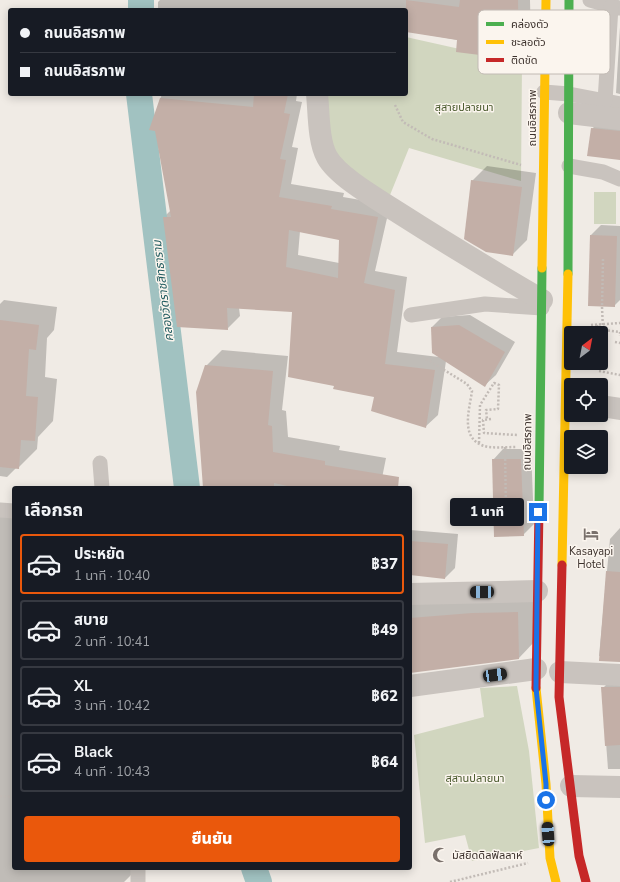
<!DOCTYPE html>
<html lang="th">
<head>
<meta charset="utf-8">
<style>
  body { margin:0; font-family:"Nunito Sans","Noto Sans Thai",sans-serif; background:#20242c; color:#f1f3f6; height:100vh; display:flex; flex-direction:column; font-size:15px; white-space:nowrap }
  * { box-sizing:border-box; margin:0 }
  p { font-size:13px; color:#9ea1a6 }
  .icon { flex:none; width:22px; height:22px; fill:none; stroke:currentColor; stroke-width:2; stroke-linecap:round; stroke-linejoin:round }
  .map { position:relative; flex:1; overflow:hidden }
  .side { position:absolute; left:12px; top:486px; width:400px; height:384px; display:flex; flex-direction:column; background:#171b24; border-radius:4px; box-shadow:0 2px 10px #0003 }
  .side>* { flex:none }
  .guide { position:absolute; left:8px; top:8px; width:400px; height:88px; border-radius:4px; box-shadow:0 2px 10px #0003; display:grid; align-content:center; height:88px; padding:0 12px; background:#171b24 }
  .needle { width:26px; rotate:32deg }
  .controls { position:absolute; left:564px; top:326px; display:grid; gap:8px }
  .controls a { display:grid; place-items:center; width:44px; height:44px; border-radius:4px; background:#171b24; box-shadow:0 2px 10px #0003; font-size:20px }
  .end { position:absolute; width:18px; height:18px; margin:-9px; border:5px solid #1a73e8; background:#fff; box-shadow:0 0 0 2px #fff }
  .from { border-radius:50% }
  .bubble { position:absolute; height:28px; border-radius:4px; background:#171b24; box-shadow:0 2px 10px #0003; font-size:13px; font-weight:800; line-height:28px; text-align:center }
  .car { position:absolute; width:12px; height:24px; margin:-12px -6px; border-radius:5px; box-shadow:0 0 3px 1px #0007; background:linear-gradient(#222 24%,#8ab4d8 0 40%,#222 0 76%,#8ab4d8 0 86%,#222 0) }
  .guide b { display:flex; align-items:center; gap:14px; height:38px; font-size:15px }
  .guide b+b { border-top:1px solid #363941 }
  .guide i { width:10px; height:10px; background:#f1f3f6 }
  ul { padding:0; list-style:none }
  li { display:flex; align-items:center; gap:12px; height:60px; margin:0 8px 6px; padding:0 4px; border:2px solid #363941; border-radius:4px }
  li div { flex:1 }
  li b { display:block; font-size:15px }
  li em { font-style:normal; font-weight:800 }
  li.current { border-color:#ea580c }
  li>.icon { width:36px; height:36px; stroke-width:1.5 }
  h2 { padding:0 12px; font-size:18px; line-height:48px }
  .primary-button { display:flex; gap:8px; margin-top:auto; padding:8px 12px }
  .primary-button a { flex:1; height:46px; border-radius:4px; background:#ea580c; color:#fff; font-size:16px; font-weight:800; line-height:46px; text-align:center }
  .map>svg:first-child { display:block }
  .green { fill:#d1d6bf }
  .shadow { fill:#0003; fill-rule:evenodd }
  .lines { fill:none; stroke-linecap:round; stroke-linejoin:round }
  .canal { stroke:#a1c2c1; stroke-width:26 }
  .building { fill:#c3afa7; fill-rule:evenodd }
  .path { stroke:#c2bbb6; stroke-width:2.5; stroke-dasharray:2 2; stroke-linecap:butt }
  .lane { stroke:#c9c3be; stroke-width:15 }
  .street { stroke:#c9c3be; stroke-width:22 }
  .fast { stroke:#4caf50; stroke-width:9 }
  .slow { stroke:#ffc107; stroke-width:9 }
  .jam { stroke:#c62828; stroke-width:9 }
  .route { stroke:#1a73e8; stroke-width:5 }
  .labels { text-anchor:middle; stroke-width:3; stroke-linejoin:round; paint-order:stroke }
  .park-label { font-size:11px; fill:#4a5a2e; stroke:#fbf5ee }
  .street-label { font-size:11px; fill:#3b302b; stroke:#fbf5ee }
  .poi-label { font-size:11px; fill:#3b302b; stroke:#fbf5ee }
  .water-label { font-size:12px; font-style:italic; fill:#1f5a5e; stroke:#fbf5ee }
  .key { fill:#fbf5ee; stroke:#c1bab4; stroke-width:1 }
  .key-label { font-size:11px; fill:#3b302b }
</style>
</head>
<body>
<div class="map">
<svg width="620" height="882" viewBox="0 0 620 882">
  <rect width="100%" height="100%" fill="#f0ebe5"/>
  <!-- green -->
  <g class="green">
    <polygon points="406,37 522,63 521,181 409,148 390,195 346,171 329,143 327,94 406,94"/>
    <rect x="594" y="192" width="22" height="32"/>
    <polygon points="517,686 529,751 539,848 472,861 465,835 425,843 414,735 484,717 480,688"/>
  </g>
  <!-- shadow -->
  <g class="shadow">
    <polygon points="160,0 530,0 531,46 518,58 458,40 406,31 406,10 158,10 158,2"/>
    <polygon points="620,27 620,94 616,93"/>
    <path d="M162 94H297L296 101 302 102 292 147 298 148 291 184 344 193 343 197 390 205 375 271 407 277 397 352 439 357 432 327 442 317 470 315 515 342 496 375 485 385 446 361 438 415 425 427 375 396 335 386 293 311 239 308 240 316 227 329 178 326 164 217 171 210 156 130 150 129ZM300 231 340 239 339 263 298 255Z"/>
    <polygon points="608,112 620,114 620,159 592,129"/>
    <polygon points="487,166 536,173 527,240 512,255 472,181"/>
    <polygon points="601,225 620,226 620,300 614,306 591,235"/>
    <polygon points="4,300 57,307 54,330 47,338 45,377 57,379 53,421 38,437 37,449 18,468 16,468 7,477 0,476 0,304"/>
    <polygon points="222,350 288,356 282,410 286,411 288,437 340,446 339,450 386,458 380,488 204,488 206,366"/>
    <polygon points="503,449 531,449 534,524 523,535 493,460"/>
    <polygon points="0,515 14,516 14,868 132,868 131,875 124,882 0,882"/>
    <polygon points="620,528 620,654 599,656 610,539"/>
    <polygon points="410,530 458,534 455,568 445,578 410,574"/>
    <polygon points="535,595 536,640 519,658 410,672 410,603"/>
    <polygon points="617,674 620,674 620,769 608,769 602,689"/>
  </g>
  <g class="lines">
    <!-- canal -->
    <g class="canal">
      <polyline points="141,10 141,0"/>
      <polyline points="139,94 187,488"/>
      <polyline points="254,868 259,882"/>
    </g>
  </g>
  <!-- building -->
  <g class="building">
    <polygon points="406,0 459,7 460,0 518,0 519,60 456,52 457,40 406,32"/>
    <path d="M254 94H288L284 113 290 114 280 159 286 160 279 197 332 206 331 209 378 217 364 283 395 290 385 364 435 370 426 428 371 411 374 397 333 389 334 386 288 377 292 312 227 308 228 330 177 327 163 217H171L155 131 149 130 160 98 253 107ZM289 230 339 240 338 278 286 267Z"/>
    <polygon points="591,128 620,131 620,160 587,156"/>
    <polygon points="471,180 522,187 513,256 486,252 464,239"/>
    <polygon points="590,235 617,236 615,307 588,306"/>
    <polygon points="0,320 39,325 36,350 29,349 26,396 38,397 35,441 21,440 19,469 0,467"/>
    <polygon points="459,325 505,352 485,387 432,353 431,327"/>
    <polygon points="205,365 273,371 268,425 272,426 273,452 325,461 325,465 399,477 398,488 296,488 274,483 274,488 203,488 196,392"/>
    <polygon points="492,459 521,459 524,536 494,537"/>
    <polygon points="410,541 448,544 445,579 410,575"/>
    <polygon points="606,571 620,572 620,662 599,661"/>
    <polygon points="518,612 519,659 410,673 410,618 472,613"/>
    <polygon points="601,687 620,687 620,745 605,746"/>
  </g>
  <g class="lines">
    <!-- path -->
    <g class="path">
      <polyline points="395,105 403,122 432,139 521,165"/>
      <polyline points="603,259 602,307 603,330 620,332 620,336"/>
      <polyline points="591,325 620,323"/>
      <polyline points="597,325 598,333"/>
      <polyline points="615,342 620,343"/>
      <path d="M423 357 467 384 472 391C469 412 459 441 488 447 497 448 507 447 516 447"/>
      <polyline points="599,363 599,371 620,375"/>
      <polyline points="491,419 483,420 484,433 517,435"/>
      <polyline points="479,443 480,405 494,383 499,385 498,409 486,410 487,419"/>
      <polyline points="505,447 506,514"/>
      <polyline points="0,796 14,797"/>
      <polyline points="450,882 528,863"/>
    </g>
    <!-- lane -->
    <g class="lane">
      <polyline points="590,0 619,8"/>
      <polyline points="544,92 569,94 620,104"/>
      <polyline points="605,101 611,7"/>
      <polyline points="569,166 603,172 620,179"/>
      <polyline points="411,315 485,304 542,308"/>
      <polyline points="100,463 102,488"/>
      <polyline points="0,510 14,511"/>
      <polyline points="138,868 138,882"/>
    </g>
    <!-- street -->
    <g class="street">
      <path d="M317 94C319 112 318 141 327 157 338 177 379 200 399 213 446 243 494 272 542 300"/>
      <polyline points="569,113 620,119"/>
      <polyline points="601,406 620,409"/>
      <polyline points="410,594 537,591"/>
      <polyline points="560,672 620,675"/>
      <polyline points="410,686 536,669"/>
      <polyline points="571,786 620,787"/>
    </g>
    <!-- fast -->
    <g class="fast">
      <polyline points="568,274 569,0"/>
      <polyline points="539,509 542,268"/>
    </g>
    <!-- slow -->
    <g class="slow">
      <polyline points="542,268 546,0"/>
      <polyline points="562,565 568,274"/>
      <polyline points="536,688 546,784 550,858 556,882"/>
    </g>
    <!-- jam -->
    <g class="jam">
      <polyline points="562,565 559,697 579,856 586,882"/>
      <polyline points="536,688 539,509"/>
    </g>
  </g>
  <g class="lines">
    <!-- route -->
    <polyline class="route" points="538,512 536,688 546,784 546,800"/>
  </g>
  <!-- icons -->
  <defs>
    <g id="hotel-bare" transform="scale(1.2)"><path d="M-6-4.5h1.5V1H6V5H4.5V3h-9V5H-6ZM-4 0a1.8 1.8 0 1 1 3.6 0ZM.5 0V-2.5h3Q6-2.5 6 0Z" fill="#7a716c" stroke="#fbf5ee" stroke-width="2.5" paint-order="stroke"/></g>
    <g id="mosque-bare" transform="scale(1.2)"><path d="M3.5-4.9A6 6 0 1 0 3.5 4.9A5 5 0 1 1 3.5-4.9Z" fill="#7a716c" stroke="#fbf5ee" stroke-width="2.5" paint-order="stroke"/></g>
  </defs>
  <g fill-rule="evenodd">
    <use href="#hotel-bare" x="591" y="534"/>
    <use href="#mosque-bare" x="440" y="855"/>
  </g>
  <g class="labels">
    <!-- park labels -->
    <g class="park-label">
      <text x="464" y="111">สุสายปลายนา</text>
      <text x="475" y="782">สุสานปลายนา</text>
    </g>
    <!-- street labels -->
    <g class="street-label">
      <text transform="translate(532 118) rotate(-90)" y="4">ถนนอิสรภาพ</text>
      <text transform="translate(527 442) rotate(-89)" y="4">ถนนอิสรภาพ</text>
    </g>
    <!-- poi labels -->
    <g class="poi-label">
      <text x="591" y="555">Kasayapi<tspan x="591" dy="13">Hotel</tspan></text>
      <text x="452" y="859" text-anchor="start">มัสยิดดิลฟัลลาห์</text>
    </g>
    <!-- water labels -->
    <g class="water-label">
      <text transform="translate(163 291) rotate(-97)" y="4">คลองวัดราชสิทธาราม</text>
    </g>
  </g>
  <!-- legend -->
  <rect x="478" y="10" width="132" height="64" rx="6" class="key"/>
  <rect x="486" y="22" width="18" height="4" fill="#4caf50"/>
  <rect x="486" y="40" width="18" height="4" fill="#ffc107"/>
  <rect x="486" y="58" width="18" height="4" fill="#c62828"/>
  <g class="key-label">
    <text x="511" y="28">คล่องตัว</text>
    <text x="511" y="46">ชะลอตัว</text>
    <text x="511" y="64">ติดขัด</text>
  </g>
</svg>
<div class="controls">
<a><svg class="needle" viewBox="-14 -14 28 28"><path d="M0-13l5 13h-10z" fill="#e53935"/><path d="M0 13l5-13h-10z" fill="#9ea1a6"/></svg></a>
<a><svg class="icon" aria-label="locate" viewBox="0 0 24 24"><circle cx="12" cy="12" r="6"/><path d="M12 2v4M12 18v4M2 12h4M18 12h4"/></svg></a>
<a><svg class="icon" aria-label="layers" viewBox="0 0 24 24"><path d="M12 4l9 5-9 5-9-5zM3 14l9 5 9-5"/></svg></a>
</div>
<i class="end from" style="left:546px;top:800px"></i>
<i class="end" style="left:538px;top:512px"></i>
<div class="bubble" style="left:450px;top:498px;width:74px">1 นาที</div>
<i class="car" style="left:482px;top:592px;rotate:269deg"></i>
<i class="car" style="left:495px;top:675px;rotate:82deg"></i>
<i class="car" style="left:548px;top:834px;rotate:356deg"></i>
<div class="guide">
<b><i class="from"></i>ถนนอิสรภาพ</b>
<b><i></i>ถนนอิสรภาพ</b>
</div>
<section class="side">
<h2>เลือกรถ</h2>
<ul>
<li class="current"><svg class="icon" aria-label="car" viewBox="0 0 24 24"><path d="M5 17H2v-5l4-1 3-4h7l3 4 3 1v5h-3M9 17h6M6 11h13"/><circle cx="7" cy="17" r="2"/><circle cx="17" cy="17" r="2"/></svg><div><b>ประหยัด</b><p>1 นาที · 10:40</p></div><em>฿37</em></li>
<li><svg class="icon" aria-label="car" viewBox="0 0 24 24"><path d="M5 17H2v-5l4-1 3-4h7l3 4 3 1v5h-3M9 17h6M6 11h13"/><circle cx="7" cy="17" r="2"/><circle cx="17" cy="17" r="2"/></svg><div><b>สบาย</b><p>2 นาที · 10:41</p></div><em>฿49</em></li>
<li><svg class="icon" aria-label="car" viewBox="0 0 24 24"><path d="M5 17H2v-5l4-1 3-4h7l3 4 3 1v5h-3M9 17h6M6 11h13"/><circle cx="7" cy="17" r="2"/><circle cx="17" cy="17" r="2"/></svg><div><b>XL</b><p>3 นาที · 10:42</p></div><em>฿62</em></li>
<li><svg class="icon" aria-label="car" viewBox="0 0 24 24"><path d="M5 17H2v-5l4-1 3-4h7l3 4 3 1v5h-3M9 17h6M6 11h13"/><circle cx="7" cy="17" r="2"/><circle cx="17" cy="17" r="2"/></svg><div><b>Black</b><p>4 นาที · 10:43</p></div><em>฿64</em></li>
</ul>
<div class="primary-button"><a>ยืนยัน</a></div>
</section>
</div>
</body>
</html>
